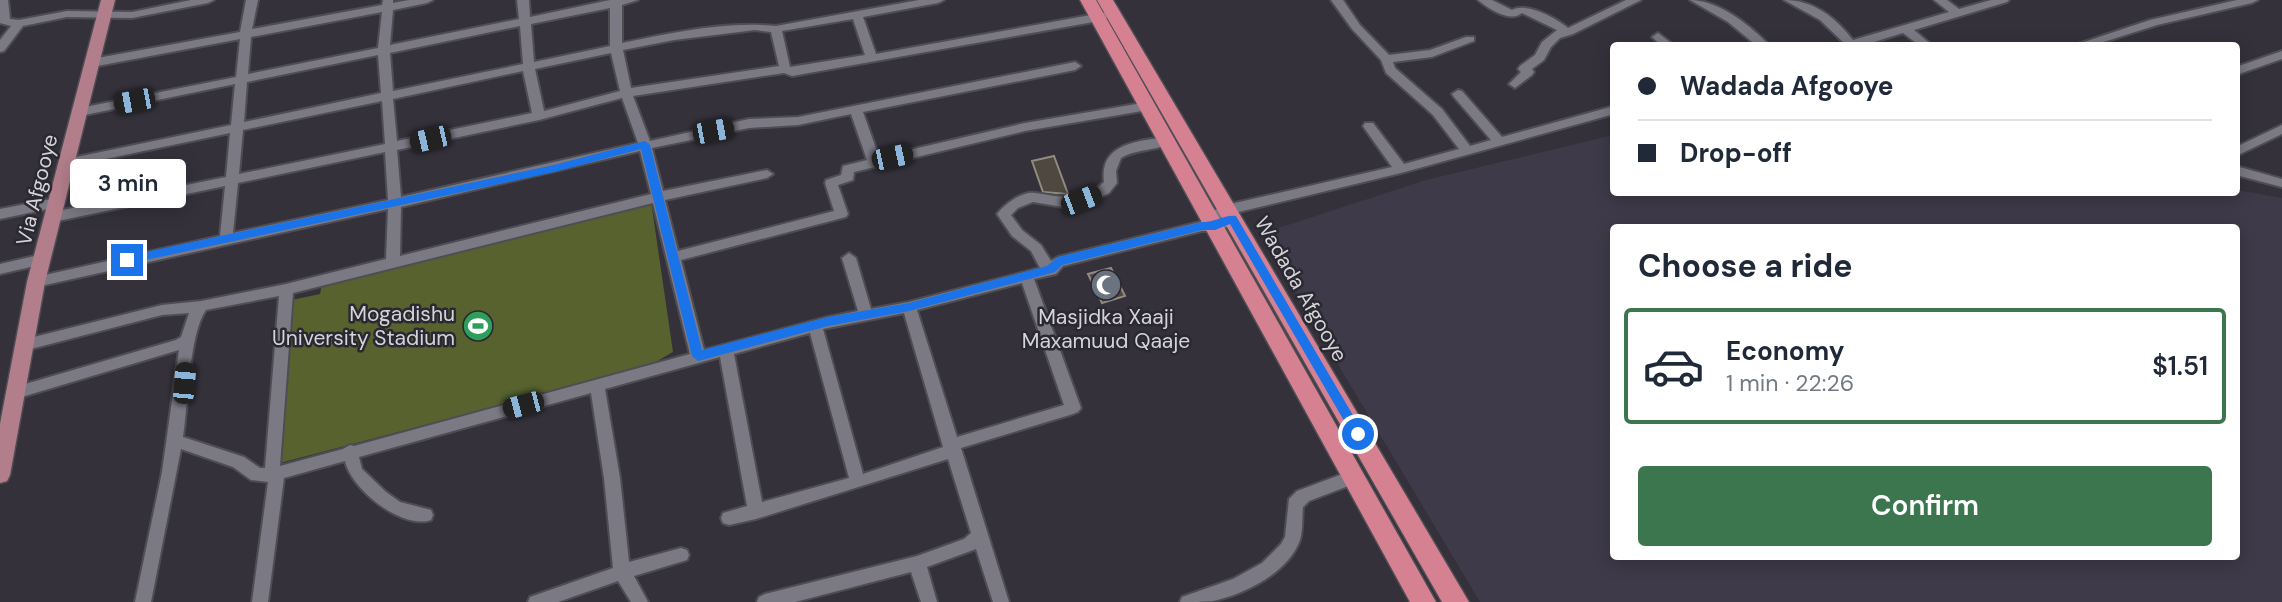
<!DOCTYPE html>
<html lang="en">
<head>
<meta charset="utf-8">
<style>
  body { margin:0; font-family:"DM Sans",sans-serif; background:#f6f6f7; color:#1f2937; height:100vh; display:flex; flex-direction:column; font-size:26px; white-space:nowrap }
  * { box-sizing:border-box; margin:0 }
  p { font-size:23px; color:#747a83 }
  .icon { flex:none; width:38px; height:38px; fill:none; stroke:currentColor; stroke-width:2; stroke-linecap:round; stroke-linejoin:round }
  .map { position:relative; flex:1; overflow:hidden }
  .details { position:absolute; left:1610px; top:224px; width:630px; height:336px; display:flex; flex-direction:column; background:#fff; border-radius:7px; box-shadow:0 4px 18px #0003 }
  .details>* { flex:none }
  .hud { position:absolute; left:1610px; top:42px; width:630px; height:154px; border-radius:7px; box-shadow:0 4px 18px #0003; display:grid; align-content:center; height:154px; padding:0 28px; background:#fff }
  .end { position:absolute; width:32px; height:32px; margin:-16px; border:9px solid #1a73e8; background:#fff; box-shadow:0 0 0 4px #fff }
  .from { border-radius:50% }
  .bubble { position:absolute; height:49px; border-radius:7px; background:#fff; box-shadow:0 4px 18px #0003; font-size:23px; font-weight:600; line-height:49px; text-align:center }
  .car { position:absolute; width:21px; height:42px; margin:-21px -10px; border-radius:9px; box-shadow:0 0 5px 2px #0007; background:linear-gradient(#222 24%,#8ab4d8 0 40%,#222 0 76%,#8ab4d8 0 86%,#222 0) }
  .hud b { display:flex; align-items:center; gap:24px; height:66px; font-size:26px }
  .hud b+b { border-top:2px solid #e0e1e3 }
  .hud i { width:18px; height:18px; background:#1f2937 }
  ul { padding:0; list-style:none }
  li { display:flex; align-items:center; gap:21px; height:116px; margin:0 14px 10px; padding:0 14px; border:4px solid #e0e1e3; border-radius:7px }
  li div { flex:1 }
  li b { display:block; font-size:26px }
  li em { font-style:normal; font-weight:600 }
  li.current { border-color:#3b764f }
  li>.icon { width:63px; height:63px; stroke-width:1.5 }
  h2 { padding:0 28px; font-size:32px; line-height:84px }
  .button { display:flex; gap:14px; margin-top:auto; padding:14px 28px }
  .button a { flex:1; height:80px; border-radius:7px; background:#3b764f; color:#fff; font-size:28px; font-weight:600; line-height:80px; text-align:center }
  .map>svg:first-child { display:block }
  .built { fill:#3e3a49; fill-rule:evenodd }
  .green { fill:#57622f }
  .building { fill:#4e4840; stroke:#908a81; stroke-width:2 }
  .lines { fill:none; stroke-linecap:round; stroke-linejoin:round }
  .minor-casing { stroke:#4f4d54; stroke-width:4 }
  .major-casing { stroke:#4f4d54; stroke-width:3 }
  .highway-casing { stroke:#4f4d54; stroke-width:3 }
  .minor { fill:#7b7983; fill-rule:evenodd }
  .major { fill:#b27e8b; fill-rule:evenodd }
  .highway { fill:#d68191; fill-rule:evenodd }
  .route { fill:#1a73e8 }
  .labels { text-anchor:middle; stroke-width:5; stroke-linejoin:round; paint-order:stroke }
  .street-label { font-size:21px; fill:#d4d3d8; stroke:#2a2830 }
  .poi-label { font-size:21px; fill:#d4d3d8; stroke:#2a2830; text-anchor:end }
</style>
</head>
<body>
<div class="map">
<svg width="2282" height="602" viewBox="0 0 2282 602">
  <rect width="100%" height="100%" fill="#34313a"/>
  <!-- built -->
  <path class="built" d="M1613 135 1614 192H2236L2237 190 2282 198V602H1480L1260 234 1426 180ZM1614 228H2236V556H1614Z"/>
  <!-- green -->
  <polygon class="green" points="651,201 673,352 647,367 276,464 287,301 320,294 322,284"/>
  <!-- building -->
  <g class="building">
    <polygon points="1054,156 1068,194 1043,192 1032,161"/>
    <polygon points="1111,268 1125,296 1102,303 1088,274"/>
  </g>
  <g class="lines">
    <!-- minor casing -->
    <g class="minor-casing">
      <g id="minor">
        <polygon points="0,0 8,0 10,19 19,20 67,11 132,12 191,0 214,0 208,3 132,18 67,17 23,26 4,51 0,52 0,40 11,26 0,23"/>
        <path d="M246 0H258L252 29 382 5 383 0H393V3L409 0H433L427 3 393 10 390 45 519 19 517 0H529L530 17 610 0H638L622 5V43C672 33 725 21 776 26L919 0H944L938 3 863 17 876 54 1113 11V15L1099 21 792 76 784 73 633 96 650 141 749 119 798 117 1075 62 1081 66 1075 70 863 112 879 157 1025 123 1148 102 1154 106 1148 110 1025 131 854 172 853 180 838 185 848 214 846 217 681 260 704 350 828 317 858 311 842 258 849 253 856 258 871 309 909 302 1040 268 1031 251 1012 236 997 214C1005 204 1022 191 1035 193 1062 197 1082 203 1104 182 1099 143 1138 141 1167 137L1173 141C1162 151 1137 148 1121 158L1116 171 1117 183 1109 193 1090 202 1063 207 1033 202 1018 208 1011 215 1022 230 1041 245 1051 261 1058 257 1204 221 1202 218 1204 215 1226 205 1392 167 1365 129 1363 126 1365 123H1373L1404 164 1459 149 1433 115 1386 73 1381 60 1352 29 1331 0H1343L1360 25 1389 55 1430 50 1466 37H1474V41L1432 57 1393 62 1395 68 1442 109 1470 146 1491 140 1454 97 1452 94 1458 90 1462 91 1502 137 1614 106V114L1401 173 1230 214 1214 221 1232 214 1239 219C1230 229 1215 231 1202 231L1063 266 1056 274 1034 279 1081 408 1078 412 1073 414 961 448 1009 602H993L976 549 927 567 937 602H921L911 572 795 602H757L759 597 765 594 917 556 964 539 971 533 948 459 756 519 729 525 723 523 721 518 723 513 747 506 720 357 605 389 620 478 629 562 681 548 687 550 689 555 687 560 634 576 648 602H631L618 581 558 602H528L530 597 613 568 604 478 591 393 359 457 362 469 386 492 400 502 431 510 433 515 431 520C402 530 351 489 345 461L284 478 268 602H252L268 482 251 480 233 467 181 449 151 602H135L162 472 179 350 15 399 10 397 8 393 10 389 15 387 176 340 181 337 189 313 162 315 23 351 18 349 16 345 18 341 162 305 201 301 286 284 386 259 388 209 36 287 29 282 36 277 220 236 225 186 53 222 46 217 53 212 226 177 230 133 67 167 61 163 67 159 231 125 235 84 80 116 74 112 80 108 236 77 240 39 92 67 86 63 92 59 240 32ZM610 8V46L534 62 531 24ZM382 12 378 48 248 74 251 37ZM853 19 865 55 790 67 782 31ZM520 26 523 64 393 91 390 53ZM755 30 771 32 779 66 631 88 623 50 674 40ZM611 53 620 91 544 111 535 69ZM378 55 381 93 244 122 247 82ZM523 71 532 113 397 141 393 99ZM622 98 638 143 401 197 397 150 539 120ZM382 101 385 144 239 174 243 130ZM851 114 867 160 843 166 841 175 826 180 825 183 834 211 678 251 665 200 767 178 773 174 767 170 663 191 652 148 749 128 798 125ZM640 151 651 194 400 256 401 207ZM385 152 388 200 233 233 238 183ZM653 203 690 354 354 446 350 445 343 449 280 466 293 293ZM1022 283 1064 405 957 437 917 310ZM279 296 265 468H260L244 457 183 437C188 406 189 334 206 310ZM904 313 943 447 863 474 823 329ZM810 333 849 478 762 502 734 354Z"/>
        <path d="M1478 0H1492L1512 10C1527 2 1556 18 1568 28L1626 0H1641L1573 34 1560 38 1551 47 1544 60 1532 69 1534 72 1532 75 1515 88 1509 84 1521 72 1518 69 1520 66 1535 55 1542 42 1557 30 1522 13C1510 23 1489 9 1478 0Z"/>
        <path d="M1690 0C1719 0 1751 26 1770 46H1757L1728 22Z"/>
        <path d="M1784 0C1814 0 1836 18 1853 40L1949 12 1934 0H1947L1959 9 1991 0H2009L2007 2 1914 30 1933 46H1920L1903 33 1861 46H1842L1844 43 1820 20Z"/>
        <polygon points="2237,0 2258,0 2252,3 2157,25 2091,46 2072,46 2150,20"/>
        <polygon points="1658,33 1675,46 1662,46 1652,37"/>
        <polygon points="2282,51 2282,59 2236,75 2236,67"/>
        <polygon points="2282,125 2282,134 2236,156 2236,147"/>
        <polygon points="2236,166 2282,179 2282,187 2236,175"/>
        <polygon points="57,198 62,200 64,203 62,206 0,219 0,209"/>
        <polygon points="43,254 50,259 48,263 0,274 0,264"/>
        <path d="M1353 470 1359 472 1361 477 1359 482 1309 501 1303 507C1302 517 1303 530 1300 540 1288 573 1245 594 1213 601 1202 602 1190 602 1180 602L1182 597 1233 579 1262 563 1281 544 1285 537 1289 499 1297 491Z"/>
      </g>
    </g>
    <!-- major casing -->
    <g class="major-casing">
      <polygon id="major" points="101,0 115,0 45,282 10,475 7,481 0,483 0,424 27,282"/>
    </g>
    <!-- highway casing -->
    <g class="highway-casing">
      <g id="highway">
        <polygon points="1080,0 1096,0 1436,602 1410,602"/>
        <polygon points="1097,0 1113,0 1469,602 1442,602"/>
      </g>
    </g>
    <!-- minor -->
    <use href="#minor" class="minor"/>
    <!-- major -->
    <use href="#major" class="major"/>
    <!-- highway -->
    <use href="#highway" class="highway"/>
  </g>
  <!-- route -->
  <path class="route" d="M645 141 650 145 702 350 828 317 909 303 1047 266 1058 257 1202 222C1214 223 1225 214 1236 216L1364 434 1363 438H1354L1230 224 1215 230H1202L1062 265 1055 272 909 311 828 326 698 361 692 356 641 149 554 172 127 264 122 260 127 256 554 165Z"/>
  <!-- icons -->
  <defs>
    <g id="mosque-disc" transform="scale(1.575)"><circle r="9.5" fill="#6b7280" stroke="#2a2830"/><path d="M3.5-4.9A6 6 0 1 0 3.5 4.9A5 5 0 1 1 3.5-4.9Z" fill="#fff"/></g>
    <g id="stadium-disc" transform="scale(1.575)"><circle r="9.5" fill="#2e9e5b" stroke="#2a2830"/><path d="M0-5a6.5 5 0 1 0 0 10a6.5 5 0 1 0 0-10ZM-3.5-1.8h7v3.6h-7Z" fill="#fff"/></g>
  </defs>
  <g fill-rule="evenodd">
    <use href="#mosque-disc" x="1106" y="285"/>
    <use href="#stadium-disc" x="478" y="326"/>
  </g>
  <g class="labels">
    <!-- street labels -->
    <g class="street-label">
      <text transform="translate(37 190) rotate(-76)" y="7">Via Afgooye</text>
      <text transform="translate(1301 289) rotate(60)" y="7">Wadada Afgooye</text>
    </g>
    <!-- poi labels -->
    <g class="poi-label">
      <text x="455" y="321">Mogadishu<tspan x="455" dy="24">University Stadium</tspan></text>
      <text x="1106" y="324" text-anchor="middle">Masjidka Xaaji<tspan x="1106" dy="24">Maxamuud Qaaje</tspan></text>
    </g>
  </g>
</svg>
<i class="end from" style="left:1358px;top:434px"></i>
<i class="end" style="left:127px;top:260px"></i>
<div class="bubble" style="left:70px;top:159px;width:116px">3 min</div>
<i class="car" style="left:134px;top:101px;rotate:259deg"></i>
<i class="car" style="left:713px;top:131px;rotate:79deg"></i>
<i class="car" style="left:430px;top:139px;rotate:257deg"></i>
<i class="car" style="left:892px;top:157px;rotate:78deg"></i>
<i class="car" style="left:1081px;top:200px;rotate:69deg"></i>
<i class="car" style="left:184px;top:383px;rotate:5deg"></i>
<i class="car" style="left:523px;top:405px;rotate:255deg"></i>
<div class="hud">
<b><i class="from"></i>Wadada Afgooye</b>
<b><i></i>Drop-off</b>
</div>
<section class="details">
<h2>Choose a ride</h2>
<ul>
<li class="current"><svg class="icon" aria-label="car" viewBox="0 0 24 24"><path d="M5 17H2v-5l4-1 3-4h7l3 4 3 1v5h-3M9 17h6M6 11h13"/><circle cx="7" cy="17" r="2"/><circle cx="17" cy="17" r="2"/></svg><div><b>Economy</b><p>1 min · 22:26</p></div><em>$1.51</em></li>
</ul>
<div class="button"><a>Confirm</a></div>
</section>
</div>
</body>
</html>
